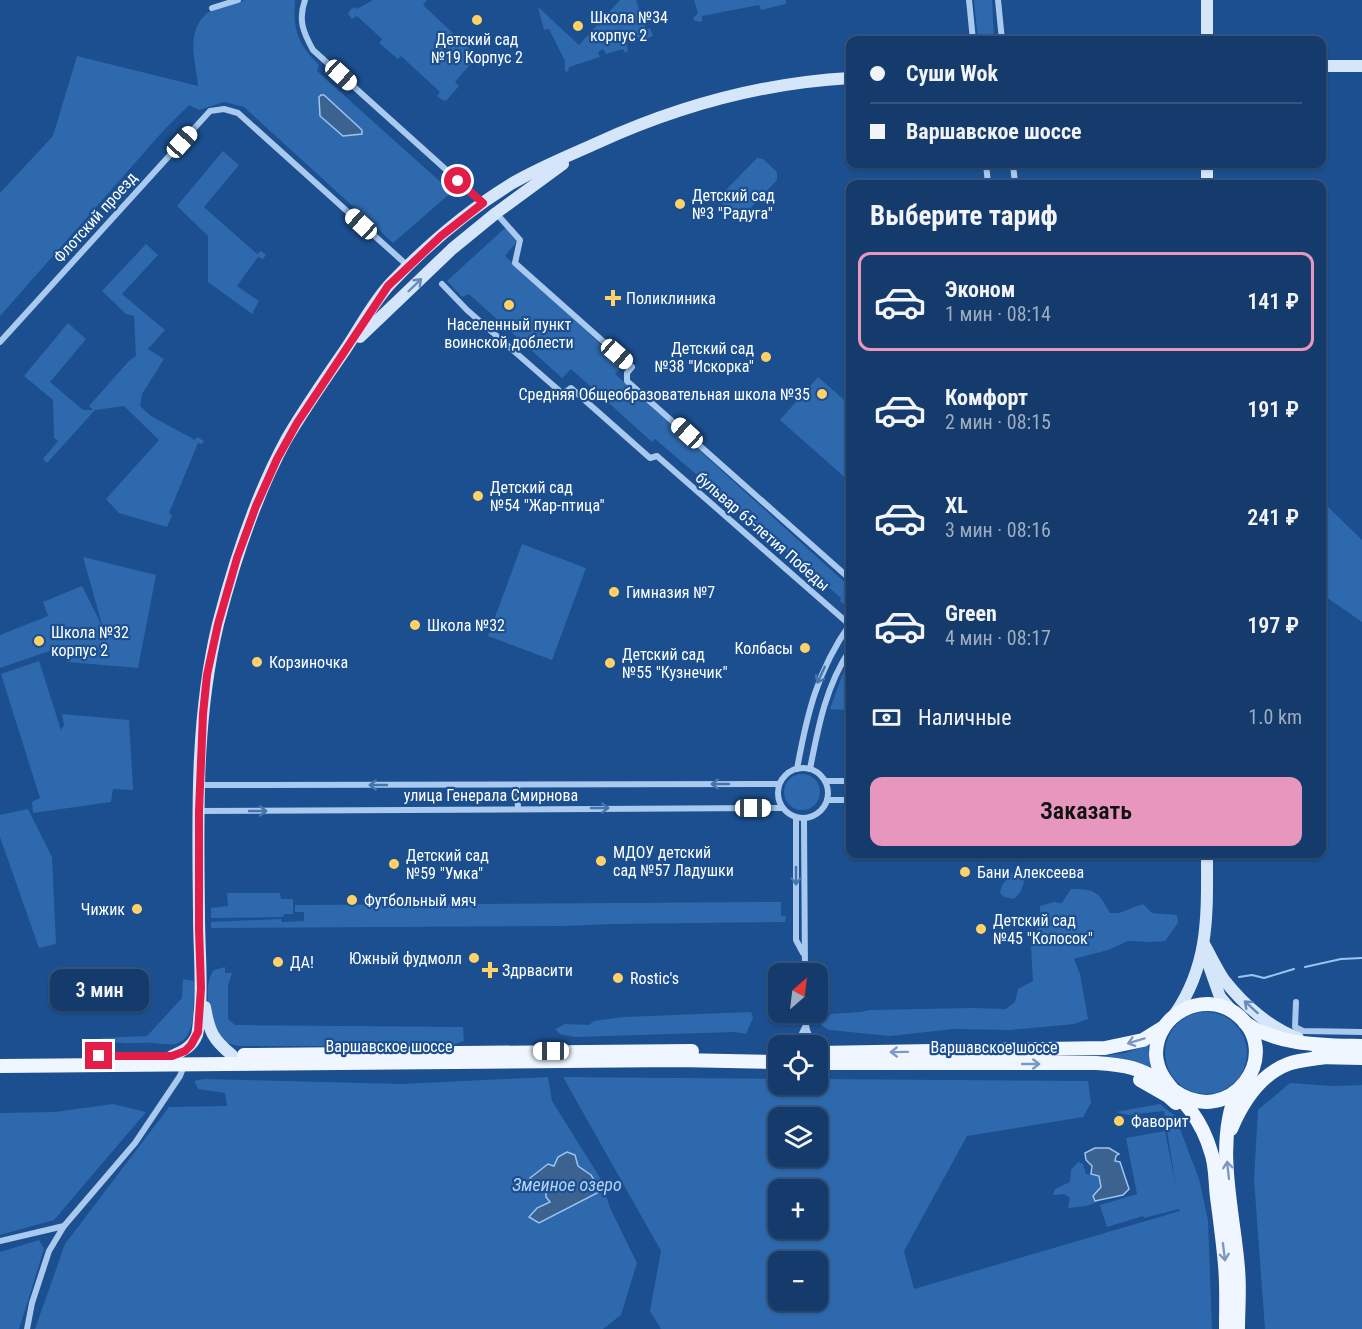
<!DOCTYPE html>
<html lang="ru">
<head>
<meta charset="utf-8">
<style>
  body { margin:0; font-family:"Roboto Condensed",sans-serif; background:#1d4271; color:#f1f3f6; height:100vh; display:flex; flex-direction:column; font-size:22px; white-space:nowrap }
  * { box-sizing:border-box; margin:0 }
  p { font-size:20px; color:#9dadc1 }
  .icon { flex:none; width:33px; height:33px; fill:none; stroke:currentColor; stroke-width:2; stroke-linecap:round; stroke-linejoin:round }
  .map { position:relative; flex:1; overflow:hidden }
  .side { position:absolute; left:846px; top:180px; width:480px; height:678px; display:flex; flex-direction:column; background:#143b6b; border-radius:12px; box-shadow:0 2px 4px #0004,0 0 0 2px #33557e }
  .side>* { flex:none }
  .top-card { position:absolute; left:846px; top:36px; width:480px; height:132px; border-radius:12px; box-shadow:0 2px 4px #0004,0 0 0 2px #33557e; display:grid; align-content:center; height:132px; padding:0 24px; background:#143b6b }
  .needle { width:39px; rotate:28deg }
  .buttons { position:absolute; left:768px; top:963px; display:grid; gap:12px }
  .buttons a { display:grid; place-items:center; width:60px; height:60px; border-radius:12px; background:#143b6b; box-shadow:0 2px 4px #0004,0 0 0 2px #33557e; font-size:30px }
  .end { position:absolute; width:27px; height:27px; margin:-14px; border:8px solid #e11d48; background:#fff; box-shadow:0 0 0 3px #fff }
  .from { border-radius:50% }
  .bubble { position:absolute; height:42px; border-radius:12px; background:#143b6b; box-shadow:0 2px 4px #0004,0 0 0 2px #33557e; font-size:20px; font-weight:600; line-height:42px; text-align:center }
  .car { position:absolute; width:18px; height:36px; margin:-18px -9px; border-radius:8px; box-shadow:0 0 4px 2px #0007; background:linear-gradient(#fff 24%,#345 0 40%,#fff 0 76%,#345 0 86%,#fff 0) }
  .top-card b { display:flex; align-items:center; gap:21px; height:57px; font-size:22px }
  .top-card b+b { border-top:2px solid #33557e }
  .top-card i { width:15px; height:15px; background:#f1f3f6 }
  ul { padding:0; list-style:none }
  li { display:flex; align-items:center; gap:18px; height:99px; margin:0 12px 9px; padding:0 12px; border:3px solid transparent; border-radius:12px }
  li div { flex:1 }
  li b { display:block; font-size:22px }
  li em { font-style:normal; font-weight:600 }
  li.on { border-color:#e797bd }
  li>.icon { width:54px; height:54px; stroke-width:1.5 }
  h2 { padding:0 24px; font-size:27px; line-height:72px }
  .pay { display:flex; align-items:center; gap:15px; height:66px; padding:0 24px; font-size:22px }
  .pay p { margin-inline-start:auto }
  .primary-button { display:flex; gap:12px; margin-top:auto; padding:12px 24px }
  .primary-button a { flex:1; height:69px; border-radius:12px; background:#e797bd; color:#111; font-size:24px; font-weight:600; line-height:69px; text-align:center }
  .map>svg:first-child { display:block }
  .green { fill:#2e69ad; fill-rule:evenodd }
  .water { fill:#3c6290; stroke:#9cc4f0; stroke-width:1.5 }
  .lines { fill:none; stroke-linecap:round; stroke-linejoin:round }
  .stream { stroke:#9cc4f0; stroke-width:2 }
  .street { stroke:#a9c9ee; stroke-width:6 }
  .secondary { stroke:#d6e6fa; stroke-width:12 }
  .primary { stroke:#f0f6ff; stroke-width:14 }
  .oneway { stroke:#668bba }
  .oneway2 { stroke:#4674ac }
  .oneway3 { stroke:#7b9ac1 }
  .route { stroke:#e11d48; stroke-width:8 }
  .poi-dot { fill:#ffd166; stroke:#1b4f8f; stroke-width:2 }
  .labels { text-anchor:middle; stroke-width:4.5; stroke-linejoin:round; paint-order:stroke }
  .poi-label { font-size:16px; fill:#fff; stroke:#1b4f8f; text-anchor:start }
  .street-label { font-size:16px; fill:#fff; stroke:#1b4f8f }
  .water-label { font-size:18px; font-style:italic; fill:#b5d3f5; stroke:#1b4f8f }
</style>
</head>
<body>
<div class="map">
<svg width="1362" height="1329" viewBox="0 0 1362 1329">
  <rect width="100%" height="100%" fill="#1b4f8f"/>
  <!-- green -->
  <g class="green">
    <path d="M246 0H295C293 30 297 43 319 65L317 71 446 187 450 184 454 187 453 191 393 243 244 107 224 102 199 110 189 105 164 130 0 316V193L53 136 77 56 198 86C196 62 185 34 206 14 213 8 236 3 246 0Z"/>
    <polygon points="373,0 427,0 423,5 476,55 482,56 483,60 479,66 473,61 455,82 459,86 446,101 441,99 437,96 440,92 401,56 398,59 379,43 382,39 357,16 352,19 348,14 350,10 354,7 357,9"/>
    <polygon points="620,0 636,0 646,29 650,28 653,36 640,41 638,37 626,42 628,51 625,53 623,49 606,54 603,49 598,52 600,57 569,67 568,72 565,71 565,61 549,29 544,30 538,7 579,45"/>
    <polygon points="694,0 786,0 786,4 761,10 759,5 702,16 702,22 695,21 693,18 698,13"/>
    <polygon points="974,0 992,0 994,40 978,40"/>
    <polygon points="223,151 239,165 204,207 257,254 261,251 266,255 263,259 258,257 237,286 259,301 252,314 208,282 208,236 177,206"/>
    <polygon points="757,158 763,159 777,172 777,180 743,216 737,217 721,203 720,196"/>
    <polygon points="506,227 519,239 505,256 623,365 615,374 850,587 850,609 840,601 841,598 655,439 652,442 571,369 562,378 469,294 462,297 447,281"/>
    <polygon points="146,244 158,255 122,294 165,330 148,349 164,359 142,394 140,406 151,416 195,440 197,437 204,441 202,444 198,443 169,513 172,515 167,527 119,513 106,499 159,440 124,406 95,410 47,463 43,459 58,441 54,438 53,400 24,376 68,323 86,339 50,382 83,410 93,410 89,406 129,361 136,356 134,316 126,314 102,291"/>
    <polygon points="818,377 850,405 850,482 780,420"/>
    <polygon points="1324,503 1362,540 1362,622 1326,597"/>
    <polygon points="522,544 586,568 552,660 488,636"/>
    <polygon points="83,557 156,575 138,668 67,662 61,647 0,668 0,635 48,616 43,602 82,586 103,628"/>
    <polygon points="850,654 847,710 830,709"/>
    <polygon points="39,661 61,730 64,725 62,714 129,720 133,790 113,789 111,802 33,813 32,802 40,798 1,674"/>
    <circle cx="802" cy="792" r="18"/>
    <polygon points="28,809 52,857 56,944 39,948 0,837 0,815"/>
    <polygon points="1013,872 1025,878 1021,891 1014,899 1004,897 1000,893 1002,885"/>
    <path d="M1071 889C1097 889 1098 892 1110 913H1119L1143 904 1152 913 1177 915 1178 923 1165 941 1151 942 1128 941 1108 950 1074 959 1080 974 1088 1019 1074 1024 1010 1030 954 1029 890 1036 829 1030 821 1025 831 1014 861 1012 870 1010 972 1008 1006 1009 1015 1002 1018 989 1033 981 1031 946 1040 922V906L1054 902 1062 903Z"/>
    <polygon points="227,893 280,893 281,899 293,899 293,914 284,914 283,917 211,918 211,908 228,906"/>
    <polygon points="781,902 781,916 786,916 785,922 611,924 565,926 211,928 211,922 281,919 282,922 304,921 304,912 295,912 295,905"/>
    <path d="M225 967V973H232L228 985V1019L235 1025 463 1027 464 1041 449 1046H238C231 1044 221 1042 216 1035 208 1023 203 982 214 970Z"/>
    <path d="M183 979 194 981C193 998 198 1040 175 1044 168 1045 159 1043 152 1043 133 1042 118 1046 100 1038L147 1036 182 998Z"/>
    <circle cx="1206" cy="1053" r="41"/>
    <polygon points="751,1012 753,1018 746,1034 735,1032 575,1037 560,1034 555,1029 565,1024 589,1025 594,1021 624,1017"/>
    <polygon points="1148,1045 1151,1070 1124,1059 1102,1056 1125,1053"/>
    <path d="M548 1077 552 1101 602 1181 610 1208 637 1263 621 1315 603 1329H35L65 1244 169 1107 227 1106 225 1093 198 1089 194 1081 204 1079 402 1084ZM575 1156 578 1166 591 1175 530 1216 537 1208 550 1202 546 1197V1185H536L530 1179Z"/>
    <path d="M563 1077 778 1079V1084H818V1079L1088 1081 1091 1103 1083 1117 967 1136 904 1251 914 1289 1180 1211 1179 1209 1144 1218 1143 1216 1107 1227 1100 1205 1137 1194 1126 1138 1165 1131 1176 1187 1164 1111 1128 1115 1116 1112 1160 1104 1175 1116 1199 1179 1208 1220 1212 1329H661L650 1311 661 1251ZM778 1118H818V1156H778ZM778 1190H818V1228H778ZM778 1262H818V1300H778Z"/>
    <polygon points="1290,1083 1333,1086 1362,1085 1362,1329 1265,1329 1254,1179 1258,1110"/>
    <polygon points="113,1104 146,1112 54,1220 0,1235 0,1113 55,1112"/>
    <polygon points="1078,1162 1083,1164 1086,1174 1099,1176 1101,1187 1095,1201 1100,1201 1086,1206 1068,1208 1070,1198 1064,1194 1053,1195 1055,1189 1070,1182 1071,1170"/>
    <polygon points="39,1240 44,1249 19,1329 0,1329 0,1252"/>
  </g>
  <!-- water -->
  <g class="water">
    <polygon points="321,95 324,95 362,130 362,134 343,136 320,116 319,97"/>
    <polygon points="1095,1148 1109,1148 1119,1154 1116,1156 1115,1161 1120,1162 1129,1189 1123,1195 1095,1201 1093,1196 1101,1187 1099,1176 1091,1174 1092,1166 1086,1160 1085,1153"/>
    <polygon points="567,1152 575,1155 578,1166 591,1175 601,1191 539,1223 529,1217 537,1208 550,1202 546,1197 546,1185 536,1185 530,1178 548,1164 554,1166 558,1157"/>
  </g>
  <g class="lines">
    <!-- stream -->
    <g class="stream">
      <polyline points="1305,967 1341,959 1362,958"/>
      <polyline points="1239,977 1252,975 1264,978 1294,969"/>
    </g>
    <!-- street -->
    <g class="street">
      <path d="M305 0C298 20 303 32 313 50L482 202"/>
      <polyline points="969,0 973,40"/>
      <polyline points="998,0 1002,40"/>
      <polyline points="212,8 238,0"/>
      <polyline points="986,164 988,184"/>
      <polyline points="1013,164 1015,184"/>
      <polyline points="496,213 520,240 515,263 632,367 627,373 627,381 850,579"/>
      <polyline points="442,284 467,310 563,394 571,388 650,458 657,456 850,625"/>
      <polyline points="0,342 210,111 224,109 238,113 408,266"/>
      <circle cx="803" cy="793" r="25"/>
      <path d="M797 769C807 714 817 671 850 624"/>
      <path d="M810 769C818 728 826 685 850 650"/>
      <polyline points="825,781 850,781"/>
      <polyline points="200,785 779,784"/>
      <polyline points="517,785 518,809"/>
      <polyline points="827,800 850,800"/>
      <polyline points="199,811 782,808"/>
      <polyline points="796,818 796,940 803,953"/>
      <polyline points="804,819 805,974"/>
      <polyline points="1296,1002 1295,1027 1303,1031 1362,1032"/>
      <path d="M805 1012C805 1026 807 1035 815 1046"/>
      <polyline points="796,1046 805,1027"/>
      <polyline points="0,1241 64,1226"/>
      <polyline points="27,1329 32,1303 49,1251 64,1226 135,1143 180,1076 184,1066"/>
    </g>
    <!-- secondary -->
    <g class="secondary">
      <polyline points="1207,40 1207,0"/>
      <polyline points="1322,66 1362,66"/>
      <polyline points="1207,184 1207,164"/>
      <polyline points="360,337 452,249 496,213 563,164"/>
      <path d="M1204 944C1211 956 1217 970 1225 981 1244 1005 1270 1028 1298 1038"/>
      <polyline points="1208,963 1220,997 1232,1011"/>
      <path d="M205 1007C209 1031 213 1040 232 1055"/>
      <path d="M1175 1014C1210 963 1207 913 1207 854"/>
      <path d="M172 1056C183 1051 192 1047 197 1035 199 1027 199 1017 200 1009 202 977 199 946 199 914 198 817 195 719 218 624 234 562 255 497 286 440 304 409 325 379 345 350 360 328 373 302 391 283 427 245 467 211 511 184 538 168 568 156 597 143 678 106 761 83 850 78"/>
    </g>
    <!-- primary -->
    <g class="primary">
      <path d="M1245 1023C1280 1046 1322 1045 1362 1046"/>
      <polyline points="818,1053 1105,1048 1143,1040 1164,1027"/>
      <polyline points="244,1055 692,1051"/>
      <polyline points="1316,1057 1362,1058"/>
      <path d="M818 1063H1096C1129 1065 1138 1068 1167 1084"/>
      <polyline points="0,1066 678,1060 778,1062"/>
      <polyline points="1140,1080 1168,1096 1176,1103"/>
      <path d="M1173 1090C1230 1132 1288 1052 1235 1013 1203 990 1156 1014 1156 1054 1157 1079 1177 1092 1191 1111 1199 1122 1207 1138 1211 1152 1216 1165 1215 1182 1217 1197 1220 1220 1223 1242 1225 1265 1227 1286 1226 1308 1226 1329"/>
      <path d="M1237 1092C1214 1145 1234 1213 1238 1269 1240 1289 1238 1309 1238 1329"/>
      <path d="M1231 1129C1242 1103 1259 1075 1288 1064 1299 1060 1313 1059 1325 1057"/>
    </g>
  </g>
  <!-- one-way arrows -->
  <defs><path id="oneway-shaft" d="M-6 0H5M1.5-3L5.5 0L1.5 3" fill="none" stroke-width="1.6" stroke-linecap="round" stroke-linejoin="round" transform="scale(1.5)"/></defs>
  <g class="oneway">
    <use href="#oneway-shaft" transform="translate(415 285) rotate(-44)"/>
    <use href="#oneway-shaft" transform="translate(1251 1007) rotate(-138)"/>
  </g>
  <g class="oneway2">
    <use href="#oneway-shaft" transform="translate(821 675) rotate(115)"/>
    <use href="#oneway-shaft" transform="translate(720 784) rotate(180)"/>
    <use href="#oneway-shaft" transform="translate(378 785) rotate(180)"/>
    <use href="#oneway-shaft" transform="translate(600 808)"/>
    <use href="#oneway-shaft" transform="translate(258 811)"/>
    <use href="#oneway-shaft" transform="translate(796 876) rotate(90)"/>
  </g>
  <g class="oneway3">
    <use href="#oneway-shaft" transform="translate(1136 1041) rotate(163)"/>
    <use href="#oneway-shaft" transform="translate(899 1052) rotate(179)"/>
    <use href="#oneway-shaft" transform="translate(1031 1064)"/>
    <use href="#oneway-shaft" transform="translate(1228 1170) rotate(-96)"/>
    <use href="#oneway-shaft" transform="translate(1224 1252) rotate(83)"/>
  </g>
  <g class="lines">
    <!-- route -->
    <polyline class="route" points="99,1056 172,1056 185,1051 191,1045 198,1032 201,988 199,929 199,811 203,714 207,675 218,624 237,558 256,506 277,459 297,423 388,286 441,236 483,203 458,181"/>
  </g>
  <!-- markers -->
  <g class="poi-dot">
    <circle cx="477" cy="20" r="6"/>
    <circle cx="578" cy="26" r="6"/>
    <circle cx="680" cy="204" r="6"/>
    <path d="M610 289h6v6h6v6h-6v6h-6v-6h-6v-6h6z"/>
    <circle cx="509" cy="305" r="6"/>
    <circle cx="766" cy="357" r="6"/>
    <circle cx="822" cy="394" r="6"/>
    <circle cx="478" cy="496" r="6"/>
    <circle cx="614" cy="592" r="6"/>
    <circle cx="415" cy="625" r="6"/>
    <circle cx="39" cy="641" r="6"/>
    <circle cx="805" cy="648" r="6"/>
    <circle cx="257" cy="662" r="6"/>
    <circle cx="610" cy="663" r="6"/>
    <circle cx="601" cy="861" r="6"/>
    <circle cx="394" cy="864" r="6"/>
    <circle cx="965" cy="872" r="6"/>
    <circle cx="352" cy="900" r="6"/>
    <circle cx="137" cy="909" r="6"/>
    <circle cx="981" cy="929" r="6"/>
    <circle cx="474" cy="958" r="6"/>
    <circle cx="278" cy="962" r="6"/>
    <path d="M487 961h6v6h6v6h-6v6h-6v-6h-6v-6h6z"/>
    <circle cx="618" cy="978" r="6"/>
    <circle cx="1119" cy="1121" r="6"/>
  </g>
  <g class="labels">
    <!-- poi labels -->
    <g class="poi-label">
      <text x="590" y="23">Школа №34<tspan x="590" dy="18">корпус 2</tspan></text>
      <text x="477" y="45" text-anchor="middle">Детский сад<tspan x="477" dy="18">№19 Корпус 2</tspan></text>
      <text x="692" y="201">Детский сад<tspan x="692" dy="18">№3 "Радуга"</tspan></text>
      <text x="626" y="304">Поликлиника</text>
      <text x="509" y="330" text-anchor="middle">Населенный пункт<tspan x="509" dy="18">воинской доблести</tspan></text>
      <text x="754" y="354" text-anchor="end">Детский сад<tspan x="754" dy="18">№38 "Искорка"</tspan></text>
      <text x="810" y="400" text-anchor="end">Средняя Общеобразовательная школа №35</text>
      <text x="490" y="493">Детский сад<tspan x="490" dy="18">№54 "Жар-птица"</tspan></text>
      <text x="626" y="598">Гимназия №7</text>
      <text x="427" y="631">Школа №32</text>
      <text x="51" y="638">Школа №32<tspan x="51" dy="18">корпус 2</tspan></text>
      <text x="793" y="654" text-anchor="end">Колбасы</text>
      <text x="622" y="660">Детский сад<tspan x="622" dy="18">№55 "Кузнечик"</tspan></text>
      <text x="269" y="668">Корзиночка</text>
      <text x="613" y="858">МДОУ детский<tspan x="613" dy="18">сад №57 Ладушки</tspan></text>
      <text x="406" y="861">Детский сад<tspan x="406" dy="18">№59 "Умка"</tspan></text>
      <text x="977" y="878">Бани Алексеева</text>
      <text x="364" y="906">Футбольный мяч</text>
      <text x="125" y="915" text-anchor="end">Чижик</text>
      <text x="993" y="926">Детский сад<tspan x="993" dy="18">№45 "Колосок"</tspan></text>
      <text x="462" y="964" text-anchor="end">Южный фудмолл</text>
      <text x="290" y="968">ДА!</text>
      <text x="502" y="976">Здрвасити</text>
      <text x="630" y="984">Rostic's</text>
      <text x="1131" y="1127">Фаворит</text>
    </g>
    <!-- street labels -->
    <g class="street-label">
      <text transform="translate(95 217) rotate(-48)" y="6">Флотский проезд</text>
      <text transform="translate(763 531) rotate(41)" y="6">бульвар 65-летия Победы</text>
      <text x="491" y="801">улица Генерала Смирнова</text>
      <text x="389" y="1052">Варшавское шоссе</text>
      <text x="994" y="1053">Варшавское шоссе</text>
    </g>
    <!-- water labels -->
    <g class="water-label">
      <text x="567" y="1191">Змеиное озеро</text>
    </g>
  </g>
</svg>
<div class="buttons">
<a><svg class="needle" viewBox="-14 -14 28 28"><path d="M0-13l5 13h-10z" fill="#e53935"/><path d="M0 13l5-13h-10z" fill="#9dadc1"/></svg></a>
<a><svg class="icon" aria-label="locate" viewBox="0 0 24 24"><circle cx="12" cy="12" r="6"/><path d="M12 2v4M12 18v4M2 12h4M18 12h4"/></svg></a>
<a><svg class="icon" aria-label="layers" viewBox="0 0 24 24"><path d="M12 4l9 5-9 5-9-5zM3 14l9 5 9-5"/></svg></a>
<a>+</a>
<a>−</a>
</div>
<i class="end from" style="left:458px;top:181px"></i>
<i class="end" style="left:99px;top:1056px"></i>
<div class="bubble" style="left:50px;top:969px;width:99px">3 мин</div>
<i class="car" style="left:341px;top:75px;rotate:132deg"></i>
<i class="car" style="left:182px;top:142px;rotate:42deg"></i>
<i class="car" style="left:361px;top:224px;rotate:312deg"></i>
<i class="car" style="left:617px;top:354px;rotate:131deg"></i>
<i class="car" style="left:687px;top:433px;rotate:312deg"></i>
<i class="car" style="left:753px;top:808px;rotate:90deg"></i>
<i class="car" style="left:551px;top:1051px;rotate:270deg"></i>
<div class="top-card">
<b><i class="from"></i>Суши Wok</b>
<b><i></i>Варшавское шоссе</b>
</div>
<section class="side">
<h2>Выберите тариф</h2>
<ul>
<li class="on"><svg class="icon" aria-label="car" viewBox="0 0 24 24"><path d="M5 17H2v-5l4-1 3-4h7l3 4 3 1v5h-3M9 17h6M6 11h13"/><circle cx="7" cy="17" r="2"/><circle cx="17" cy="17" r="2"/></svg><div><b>Эконом</b><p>1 мин · 08:14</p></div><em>141 ₽</em></li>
<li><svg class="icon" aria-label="car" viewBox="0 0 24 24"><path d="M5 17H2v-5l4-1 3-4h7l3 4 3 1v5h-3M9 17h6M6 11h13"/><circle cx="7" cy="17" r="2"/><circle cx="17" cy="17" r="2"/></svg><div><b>Комфорт</b><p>2 мин · 08:15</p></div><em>191 ₽</em></li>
<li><svg class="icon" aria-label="car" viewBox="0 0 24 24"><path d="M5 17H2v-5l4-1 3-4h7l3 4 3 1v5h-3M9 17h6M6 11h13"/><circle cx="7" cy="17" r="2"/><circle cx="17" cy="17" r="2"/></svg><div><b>XL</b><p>3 мин · 08:16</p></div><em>241 ₽</em></li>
<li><svg class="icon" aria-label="car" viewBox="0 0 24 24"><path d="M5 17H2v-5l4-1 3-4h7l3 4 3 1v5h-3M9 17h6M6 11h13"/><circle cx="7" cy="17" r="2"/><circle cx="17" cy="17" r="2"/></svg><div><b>Green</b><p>4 мин · 08:17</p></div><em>197 ₽</em></li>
</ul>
<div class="pay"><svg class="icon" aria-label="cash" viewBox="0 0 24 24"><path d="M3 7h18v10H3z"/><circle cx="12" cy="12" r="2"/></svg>Наличные<p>1.0 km</p></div>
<div class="primary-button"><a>Заказать</a></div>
</section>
</div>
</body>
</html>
